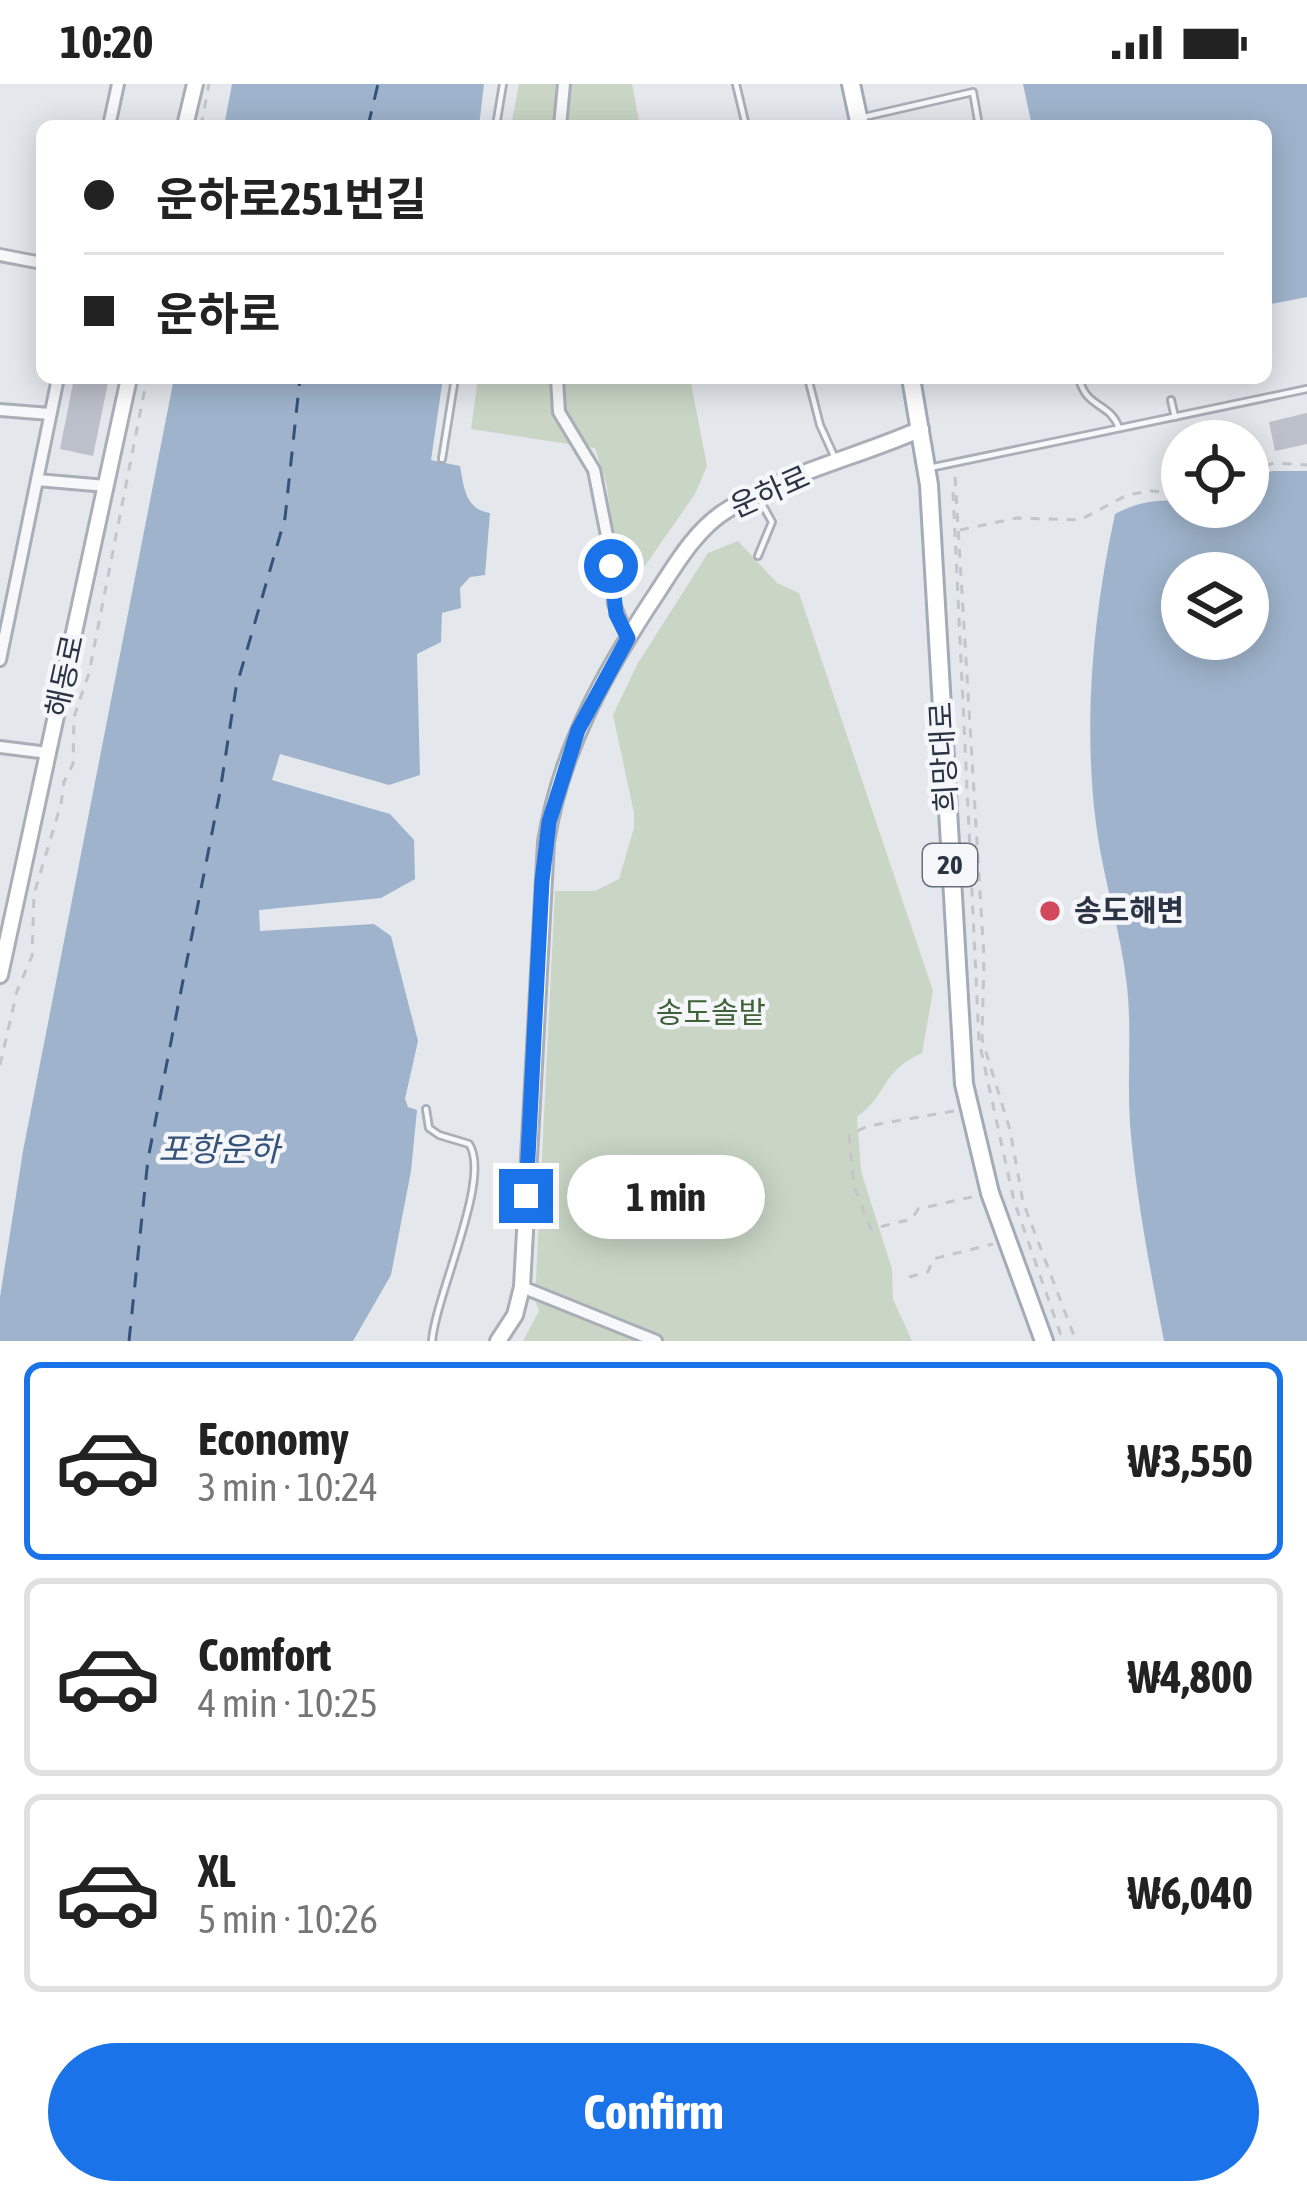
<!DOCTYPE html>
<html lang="en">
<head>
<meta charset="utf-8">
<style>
  body { margin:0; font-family:"Asap Condensed","Noto Sans KR",sans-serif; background:#f6f6f6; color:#222; height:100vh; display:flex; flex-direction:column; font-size:45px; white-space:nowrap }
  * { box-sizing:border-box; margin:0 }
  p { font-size:39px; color:#767676 }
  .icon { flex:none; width:66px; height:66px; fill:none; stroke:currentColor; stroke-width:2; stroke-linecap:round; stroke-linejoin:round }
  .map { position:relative; height:1257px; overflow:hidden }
  .panel { display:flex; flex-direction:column; background:#fff; flex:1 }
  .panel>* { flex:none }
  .hud { position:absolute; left:36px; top:36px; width:1236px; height:264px; border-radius:18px; box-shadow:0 6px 30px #0003; display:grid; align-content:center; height:264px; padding:0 48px; background:#fff }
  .fabs { position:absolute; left:1161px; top:336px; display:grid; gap:24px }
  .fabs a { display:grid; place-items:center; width:108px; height:108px; border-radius:50%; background:#fff; box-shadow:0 6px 30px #0003; font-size:60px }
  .end { position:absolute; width:54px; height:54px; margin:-27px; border:15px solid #1a73e8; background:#fff; box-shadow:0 0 0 6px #fff }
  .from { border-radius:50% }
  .bubble { position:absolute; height:84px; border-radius:42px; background:#fff; box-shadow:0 6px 30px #0003; font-size:39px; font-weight:700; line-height:84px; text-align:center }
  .hud b { display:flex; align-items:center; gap:42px; height:114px; font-size:45px }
  .hud b+b { border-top:3px solid #e0e0e0 }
  .hud i { width:30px; height:30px; background:#222 }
  ul { padding:21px 0 0; list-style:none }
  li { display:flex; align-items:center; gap:36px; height:198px; margin:0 24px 18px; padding:0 24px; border:6px solid #e0e0e0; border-radius:18px }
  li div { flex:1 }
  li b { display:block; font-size:45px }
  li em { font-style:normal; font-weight:700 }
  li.on { border-color:#1a73e8 }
  li>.icon { width:108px; height:108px; stroke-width:1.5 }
  .primary-button { display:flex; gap:24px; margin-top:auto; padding:24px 48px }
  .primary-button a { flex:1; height:138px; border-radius:72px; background:#1a73e8; color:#fff; font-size:48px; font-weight:700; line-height:138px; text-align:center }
  .status { display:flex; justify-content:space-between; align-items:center; height:84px; padding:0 60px; background:#fff; direction:ltr }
  .status svg { height:33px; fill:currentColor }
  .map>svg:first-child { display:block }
  .green { fill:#c9d6c5 }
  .water { fill:#9fb4cc; fill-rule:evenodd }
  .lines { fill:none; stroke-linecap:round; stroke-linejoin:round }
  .ferry { stroke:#34527a; stroke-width:3; stroke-dasharray:15 12; stroke-linecap:butt }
  .building { fill:#bbc0ca }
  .lane-casing { stroke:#a9aeb7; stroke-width:10 }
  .street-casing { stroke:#a9aeb7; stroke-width:16 }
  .secondary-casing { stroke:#a9aeb7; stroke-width:20 }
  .primary-casing { stroke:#a3abb8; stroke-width:22 }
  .path { stroke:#c2c5cb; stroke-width:3; stroke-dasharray:9 9; stroke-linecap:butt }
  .lane { stroke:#f7f8fa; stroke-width:4.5 }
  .street { stroke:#f7f8fa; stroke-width:10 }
  .secondary { stroke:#fff; stroke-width:14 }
  .primary { stroke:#fff; stroke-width:16 }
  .route { stroke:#1a73e8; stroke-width:15 }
  .poi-dot { fill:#d1495b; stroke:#f4f6f9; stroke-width:4.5 }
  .labels { text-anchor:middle; stroke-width:9; stroke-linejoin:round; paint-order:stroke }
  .shield { fill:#f4f6f9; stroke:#676e7b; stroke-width:3 }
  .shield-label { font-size:27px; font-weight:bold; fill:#2b3445 }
  .street-label { font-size:30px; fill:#2b3445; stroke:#f4f6f9 }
  .poi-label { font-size:30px; font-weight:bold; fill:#2b3445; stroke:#f4f6f9; text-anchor:start }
  .park-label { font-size:30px; fill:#3f6138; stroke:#f4f6f9 }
  .water-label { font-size:33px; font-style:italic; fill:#34527a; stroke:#f4f6f9 }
</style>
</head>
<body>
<div class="status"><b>10:20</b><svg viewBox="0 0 49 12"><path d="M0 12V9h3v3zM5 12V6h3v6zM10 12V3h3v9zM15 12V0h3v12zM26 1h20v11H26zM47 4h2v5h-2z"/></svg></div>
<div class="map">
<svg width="1307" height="1257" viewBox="0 0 1307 1257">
  <rect width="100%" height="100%" fill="#e4e7ec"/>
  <!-- green -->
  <g class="green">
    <polygon points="519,0 632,0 640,42 511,42"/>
    <polygon points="478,294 690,294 707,382 695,410 619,519 607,402 595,364 471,345"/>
    <path d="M738 457 777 499 799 509 933 907 922 969C880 988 890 1008 857 1033L861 1087 892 1185 893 1215 912 1257H523L539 1227 535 1216 555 807H595L619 795 634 744V729L613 631 638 579 708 469Z"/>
  </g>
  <!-- water -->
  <g class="water">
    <polygon points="232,0 484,0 479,42 224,42"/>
    <polygon points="1023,0 1307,0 1307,213 1266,221 1266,42 1032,42"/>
    <path d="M174 294H443L431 376 460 382C464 403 465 425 490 429L485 491 470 493 460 504 461 524 442 529 441 558 417 570 420 691 389 701 280 670 272 696 390 730 414 756 415 795 381 814 259 826 260 847 374 840 391 852 418 957 405 1015 408 1023 417 1026 411 1087 391 1191 353 1257H0V1213L23 1067Z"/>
    <path d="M1272 387H1307V1257H1164C1150 1184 1136 1114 1130 1040 1127 994 1132 948 1127 902 1121 847 1103 795 1096 740 1083 636 1093 532 1115 430 1137 418 1157 415 1182 417V423H1248V397ZM1248 489V555H1182V489Z"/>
  </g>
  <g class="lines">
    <!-- ferry -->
    <g class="ferry">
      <polyline points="368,42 378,0"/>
      <polyline points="129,1257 148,1075 220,708 236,604 285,434 300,294"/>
    </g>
  </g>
  <!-- building -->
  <g class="building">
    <polygon points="74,294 109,294 93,372 60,365"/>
    <polygon points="1307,329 1307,360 1275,367 1269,338"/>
  </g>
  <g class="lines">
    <!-- lane casing -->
    <g class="lane-casing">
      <g id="lane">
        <polyline points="736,0 746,42"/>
        <polyline points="864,33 973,8 979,42"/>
        <polyline points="496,42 503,0"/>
        <polyline points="808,294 820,341 835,374"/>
        <path d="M1079 294C1086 325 1110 318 1119 344"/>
        <polyline points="1171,316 1175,333"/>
        <polyline points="442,375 455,294"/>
        <polyline points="934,383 1307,305"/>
        <polyline points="757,411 772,438 758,472"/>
        <path d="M426 1025 429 1044 439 1051 469 1060C492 1093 436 1210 432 1257"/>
      </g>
    </g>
    <!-- street casing -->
    <g class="street-casing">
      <g id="street">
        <polyline points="109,42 118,0"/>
        <polyline points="560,42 564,0"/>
        <polyline points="0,171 42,179"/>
        <polyline points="557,294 559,328 594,386 609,462 614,520 628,554"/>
        <polyline points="0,326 50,330"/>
        <polyline points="37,396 106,402"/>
        <polyline points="0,576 58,294"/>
        <polyline points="0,663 48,669"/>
        <polyline points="522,1203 656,1257"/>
      </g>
    </g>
    <!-- secondary casing -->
    <g class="secondary-casing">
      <g id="secondary">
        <polyline points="185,42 195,0"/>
        <polyline points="0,891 129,294"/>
        <path d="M498 1257 515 1231 522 1203 546 758C561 665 605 587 657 509 676 480 696 445 727 426 785 389 858 373 921 345"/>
      </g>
    </g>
    <!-- primary casing -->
    <g class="primary-casing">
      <g id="primary">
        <polyline points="851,0 860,42"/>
        <polyline points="911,294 929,401 964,1000 990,1109 1044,1257"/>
      </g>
    </g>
    <!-- path -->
    <g class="path">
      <polyline points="201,42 209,0"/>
      <polyline points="1248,388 1274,379 1307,381"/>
      <polyline points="955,393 984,874 982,955 1010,1046 1023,1118 1076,1257"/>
      <polyline points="953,408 979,957 1014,1117 1063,1257"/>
      <polyline points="960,446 1017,434 1080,436 1127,411 1151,407 1182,409"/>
      <polyline points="0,981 17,907 32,872 34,810 61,720 64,698 73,680 74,633 89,589 147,294"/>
      <polyline points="954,1027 868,1042 849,1051 854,1102 871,1145 912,1135 918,1125 976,1112"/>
      <polyline points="909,1193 928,1188 933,1175 993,1160"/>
    </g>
    <!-- lane -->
    <use href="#lane" class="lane"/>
    <!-- street -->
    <use href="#street" class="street"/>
    <!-- secondary -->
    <use href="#secondary" class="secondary"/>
    <!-- primary -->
    <use href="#primary" class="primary"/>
  </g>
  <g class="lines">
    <!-- route -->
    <polyline class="route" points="526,1112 542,797 549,738 578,646 628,554 616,530 611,482"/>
  </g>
  <!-- markers -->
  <circle class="poi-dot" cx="1050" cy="827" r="12"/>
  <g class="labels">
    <!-- shield labels -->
    <rect class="shield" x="923" y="760" width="54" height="42" rx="9"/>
    <g class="shield-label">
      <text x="950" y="790">20</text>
    </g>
    <!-- street labels -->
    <g class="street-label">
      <text transform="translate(770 408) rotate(-24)" y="10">운하로</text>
      <text transform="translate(65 592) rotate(-78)" y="10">해동로</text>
      <text transform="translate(944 673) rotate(-93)" y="10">희망대로</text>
    </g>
    <!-- poi labels -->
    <g class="poi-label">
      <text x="1074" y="837">송도해변</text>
    </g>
    <!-- park labels -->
    <g class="park-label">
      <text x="711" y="939">송도솔밭</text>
    </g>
    <!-- water labels -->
    <g class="water-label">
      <text x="219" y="1077">포항운하</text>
    </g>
  </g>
</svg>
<div class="fabs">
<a><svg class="icon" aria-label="locate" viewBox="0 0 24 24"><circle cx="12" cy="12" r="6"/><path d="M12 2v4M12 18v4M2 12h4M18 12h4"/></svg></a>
<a><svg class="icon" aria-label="layers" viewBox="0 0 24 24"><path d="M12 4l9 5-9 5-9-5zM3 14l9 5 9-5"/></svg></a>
</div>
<i class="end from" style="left:611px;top:482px"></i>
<i class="end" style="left:526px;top:1112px"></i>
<div class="bubble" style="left:567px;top:1071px;width:198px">1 min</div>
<div class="hud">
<b><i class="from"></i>운하로251번길</b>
<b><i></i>운하로</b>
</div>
</div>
<section class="panel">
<ul>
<li class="on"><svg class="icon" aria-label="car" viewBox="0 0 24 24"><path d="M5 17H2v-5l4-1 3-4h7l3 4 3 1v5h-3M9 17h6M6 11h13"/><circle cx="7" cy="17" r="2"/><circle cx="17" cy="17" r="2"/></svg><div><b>Economy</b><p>3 min · 10:24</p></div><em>₩3,550</em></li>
<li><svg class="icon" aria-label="car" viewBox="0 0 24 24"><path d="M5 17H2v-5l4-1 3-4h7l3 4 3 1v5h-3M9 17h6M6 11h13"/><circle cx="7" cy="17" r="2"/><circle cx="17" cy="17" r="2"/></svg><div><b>Comfort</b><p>4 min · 10:25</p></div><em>₩4,800</em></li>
<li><svg class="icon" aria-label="car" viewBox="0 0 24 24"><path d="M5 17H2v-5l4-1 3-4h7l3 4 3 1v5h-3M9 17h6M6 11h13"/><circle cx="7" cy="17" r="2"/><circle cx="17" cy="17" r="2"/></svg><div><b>XL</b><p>5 min · 10:26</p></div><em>₩6,040</em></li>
</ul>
<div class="primary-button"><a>Confirm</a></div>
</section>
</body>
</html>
